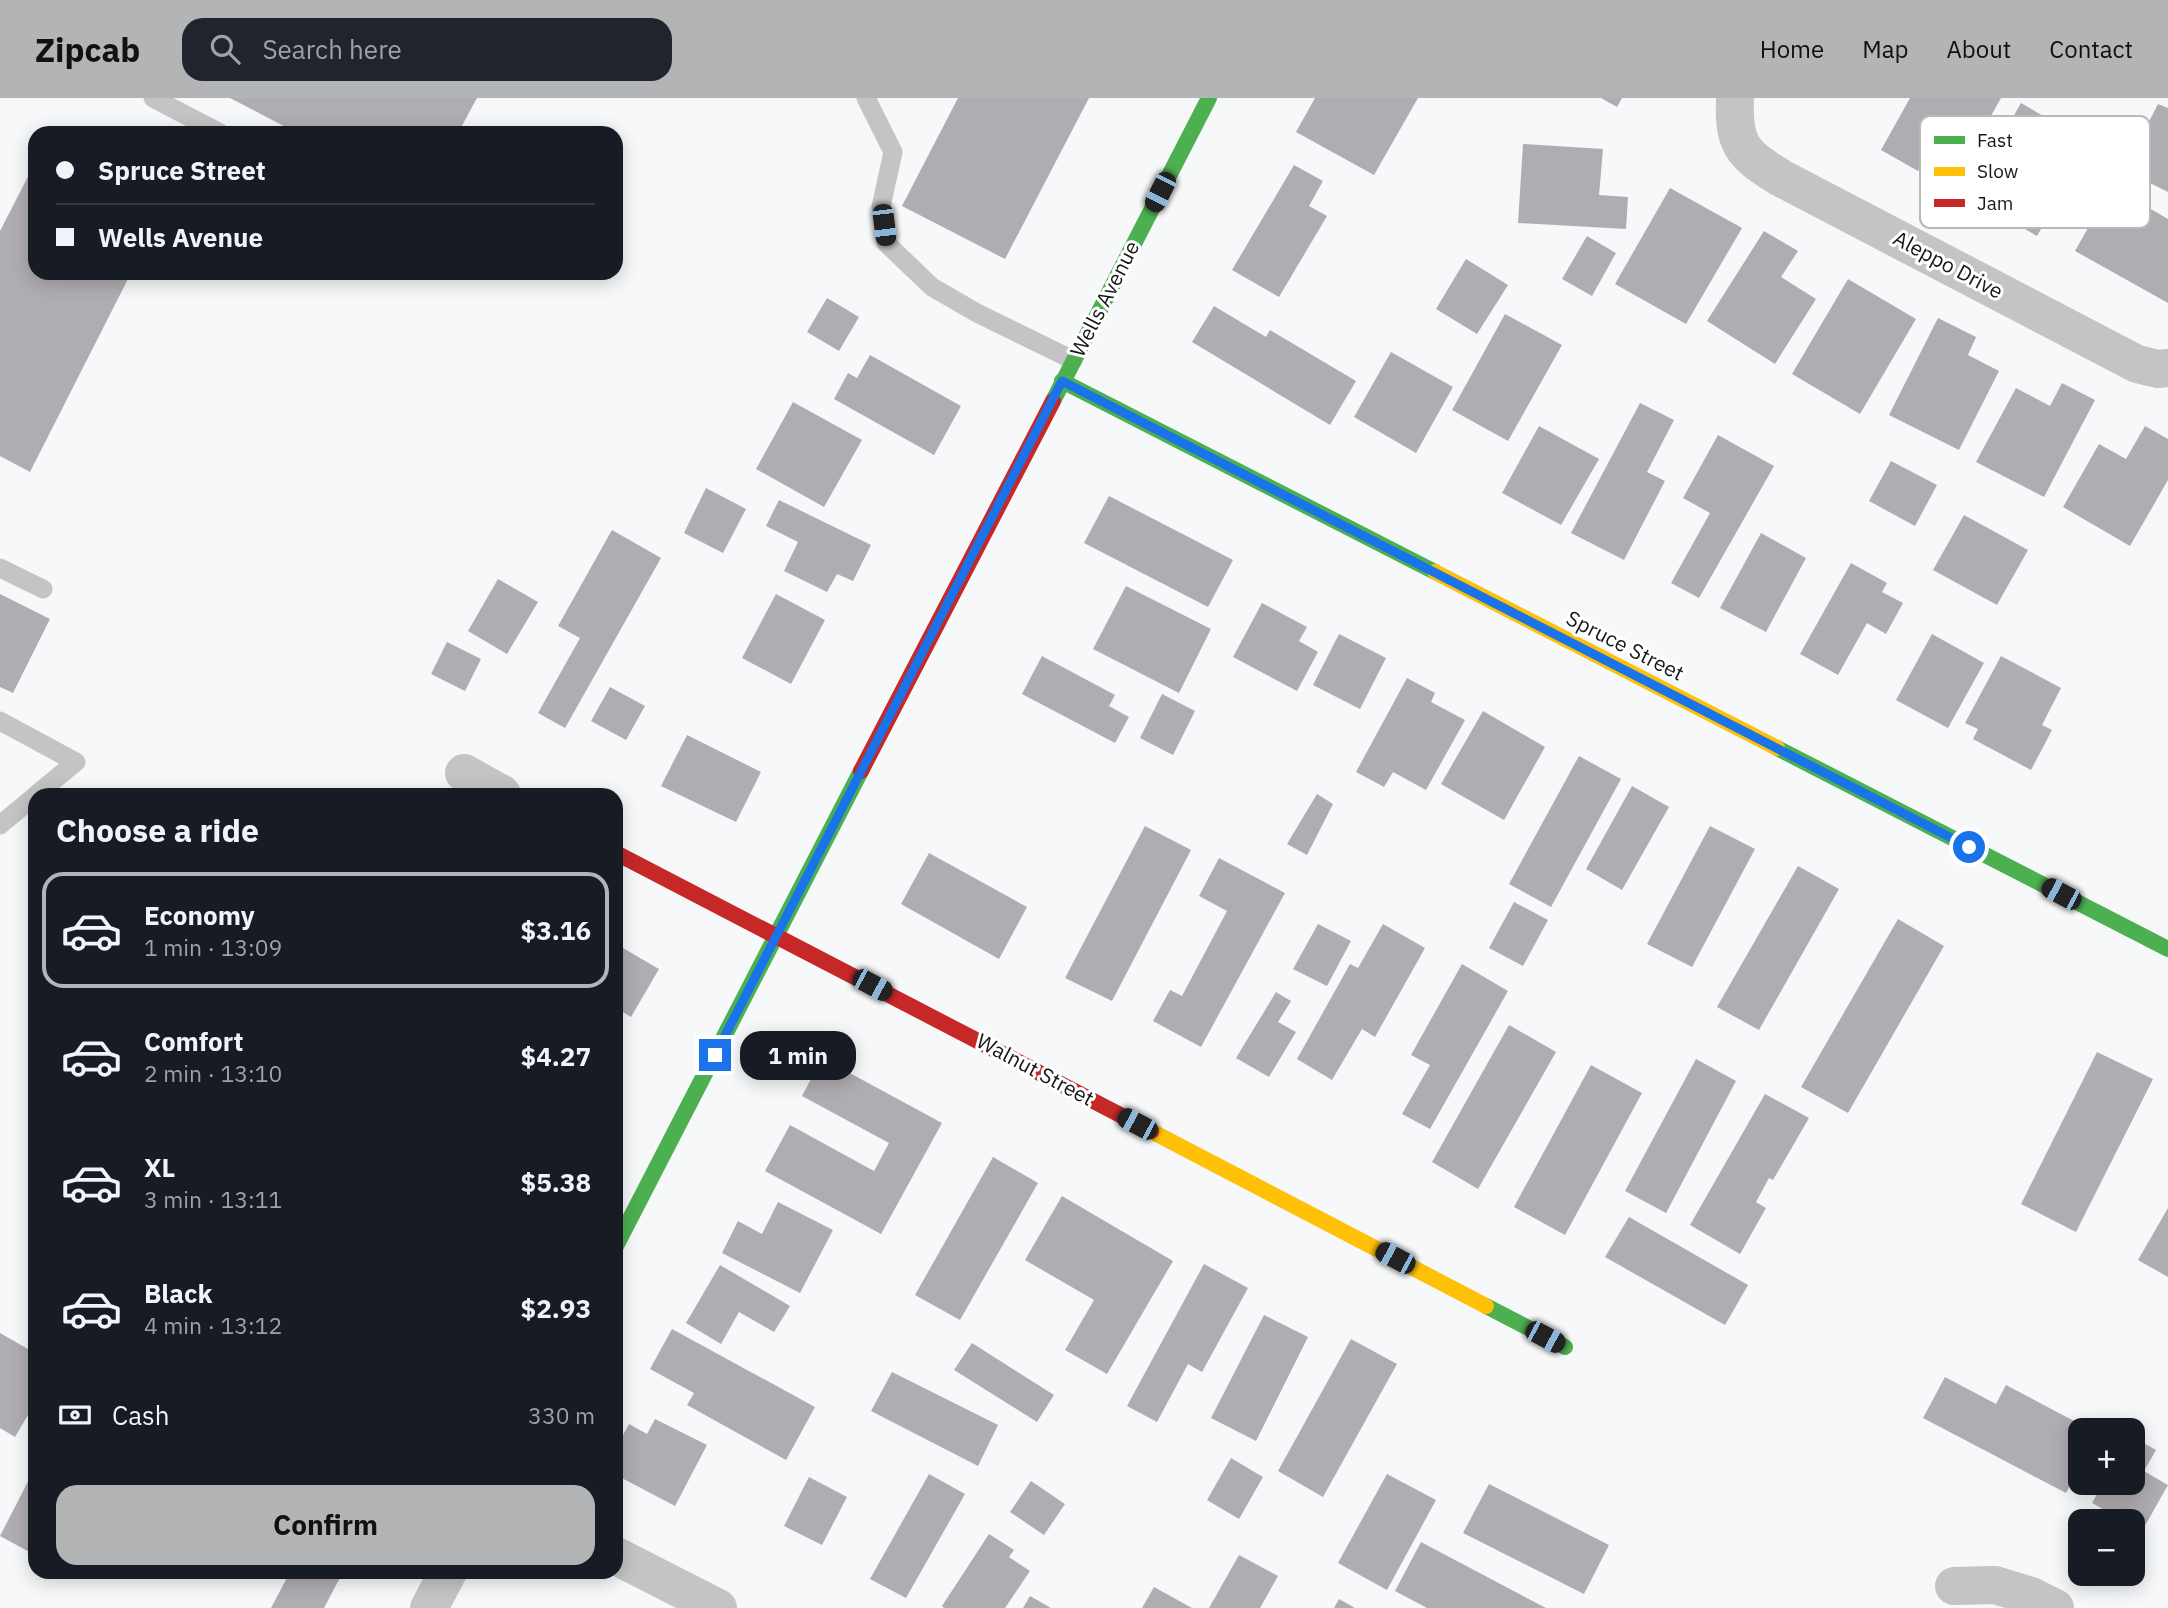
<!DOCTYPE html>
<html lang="en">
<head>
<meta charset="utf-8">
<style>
  body { margin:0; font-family:"IBM Plex Sans",sans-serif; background:#20242c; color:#f1f3f6; height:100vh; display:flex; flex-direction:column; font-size:26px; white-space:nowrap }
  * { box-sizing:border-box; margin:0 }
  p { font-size:23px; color:#9ea1a6 }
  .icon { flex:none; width:38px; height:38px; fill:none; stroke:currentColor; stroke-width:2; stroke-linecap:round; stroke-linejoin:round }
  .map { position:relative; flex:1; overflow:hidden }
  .drawer { position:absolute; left:28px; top:690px; width:595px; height:791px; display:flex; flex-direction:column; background:#171b24; border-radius:21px; box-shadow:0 4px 18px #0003 }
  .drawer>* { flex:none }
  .guide { position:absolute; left:28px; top:28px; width:595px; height:154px; border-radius:21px; box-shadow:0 4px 18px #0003; display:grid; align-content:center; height:154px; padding:0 28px; background:#171b24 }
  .fabs { position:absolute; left:2068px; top:1320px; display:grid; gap:14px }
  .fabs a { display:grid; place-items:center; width:77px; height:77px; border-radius:14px; background:#171b24; box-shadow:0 4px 18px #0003; font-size:35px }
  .end { position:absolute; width:32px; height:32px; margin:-16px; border:9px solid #1a73e8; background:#fff; box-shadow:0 0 0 4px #fff }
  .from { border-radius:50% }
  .bubble { position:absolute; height:49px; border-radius:21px; background:#171b24; box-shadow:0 4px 18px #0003; font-size:23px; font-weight:800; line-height:49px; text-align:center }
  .car { position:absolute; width:21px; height:42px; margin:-21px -10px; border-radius:9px; box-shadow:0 0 5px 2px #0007; background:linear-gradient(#222 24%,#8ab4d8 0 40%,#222 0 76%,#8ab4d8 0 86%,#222 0) }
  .guide b { display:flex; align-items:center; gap:24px; height:66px; font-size:26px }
  .guide b+b { border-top:2px solid #363941 }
  .guide i { width:18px; height:18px; background:#f1f3f6 }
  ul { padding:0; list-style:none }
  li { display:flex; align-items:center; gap:21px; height:116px; margin:0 14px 10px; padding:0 14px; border:4px solid transparent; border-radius:21px }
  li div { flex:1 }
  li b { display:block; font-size:26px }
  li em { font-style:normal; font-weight:800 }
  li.selected { border-color:#b2b4b6 }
  li>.icon { width:63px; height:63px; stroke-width:1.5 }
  h2 { padding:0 28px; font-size:32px; line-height:84px }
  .pay { display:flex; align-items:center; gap:18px; height:77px; padding:0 28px; font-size:26px }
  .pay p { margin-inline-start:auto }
  .cta { display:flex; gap:14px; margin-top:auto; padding:14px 28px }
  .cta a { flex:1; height:80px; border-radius:21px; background:#b2b4b6; color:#111; font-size:28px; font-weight:800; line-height:80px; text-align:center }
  header { display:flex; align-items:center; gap:42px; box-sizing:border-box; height:98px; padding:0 35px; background:#b2b4b6; color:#111 }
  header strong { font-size:33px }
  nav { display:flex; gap:38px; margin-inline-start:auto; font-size:24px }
  .search { width:490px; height:63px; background:#20242c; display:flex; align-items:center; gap:18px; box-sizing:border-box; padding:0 24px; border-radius:21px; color:#9ea1a6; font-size:26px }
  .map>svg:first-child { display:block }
  .building { fill:#b0adb2 }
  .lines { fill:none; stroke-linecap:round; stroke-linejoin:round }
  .lane { stroke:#c4c4c4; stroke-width:19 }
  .street { stroke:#c4c4c4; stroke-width:38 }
  .fast { stroke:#4caf50; stroke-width:16 }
  .slow { stroke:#ffc107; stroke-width:16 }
  .jam { stroke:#c62828; stroke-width:16 }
  .route { stroke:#1a73e8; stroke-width:9 }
  .labels { text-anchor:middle; stroke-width:6; stroke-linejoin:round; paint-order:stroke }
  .street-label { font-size:21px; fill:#161718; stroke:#fff }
  .key { fill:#fff; stroke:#b9b9ba; stroke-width:2 }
  .key-label { font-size:19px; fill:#161718 }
</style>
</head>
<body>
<header>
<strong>Zipcab</strong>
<div class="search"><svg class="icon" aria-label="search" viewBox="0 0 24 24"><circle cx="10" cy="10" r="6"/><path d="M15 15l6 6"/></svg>Search here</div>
<nav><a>Home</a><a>Map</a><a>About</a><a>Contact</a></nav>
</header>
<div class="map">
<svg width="2168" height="1510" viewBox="0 0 2168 1510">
  <rect width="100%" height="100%" fill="#f7f8f9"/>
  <!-- building -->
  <g class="building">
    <polygon points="230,0 477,0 458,35 297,35"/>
    <polygon points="958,0 1089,0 1005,161 902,108"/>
    <polygon points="1315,0 1418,0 1374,77 1296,34"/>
    <polygon points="1601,0 1622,0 1617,9"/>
    <polygon points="1910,0 2001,0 1968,59 1936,41 1918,73 1881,52"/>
    <polygon points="2021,5 2090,45 2037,138 2009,122 2020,102 1978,79"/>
    <polygon points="2158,6 2168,10 2168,94 2124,72"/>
    <polygon points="1523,46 1603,51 1599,97 1628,99 1626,131 1518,125"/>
    <polygon points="35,65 35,175 131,175 30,374 0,358 0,133"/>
    <polygon points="1294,67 1323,83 1309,108 1327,118 1279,199 1232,172"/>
    <polygon points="1670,90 1742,130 1686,226 1615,186"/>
    <polygon points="2130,99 2168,121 2168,205 2075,153 2101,107 2120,118"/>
    <polygon points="1764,133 1798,153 1781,179 1816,201 1775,266 1707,223"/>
    <polygon points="1587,138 1616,155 1592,198 1562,181"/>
    <polygon points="1466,161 1508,187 1477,236 1436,211"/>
    <polygon points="1848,181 1916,221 1860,316 1792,276"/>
    <polygon points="827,200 859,219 839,253 807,234"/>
    <polygon points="1214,208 1266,239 1270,232 1356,283 1330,327 1192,244"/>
    <polygon points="1505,216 1562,247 1508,343 1452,312"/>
    <polygon points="1938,220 1976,239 1968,257 1999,273 1959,352 1889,317"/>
    <polygon points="1391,254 1453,289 1416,355 1354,319"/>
    <polygon points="870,257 961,308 934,357 834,301 848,275 857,280"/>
    <polygon points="2062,285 2095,302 2044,399 1976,364 2016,290 2050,308"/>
    <polygon points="793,304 862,342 824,409 756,371"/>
    <polygon points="1640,305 1674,322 1647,374 1665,383 1624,462 1571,435"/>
    <polygon points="1539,328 1599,361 1561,427 1502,395"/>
    <polygon points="2145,328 2168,341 2168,382 2130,448 2063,409 2099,346 2126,361"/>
    <polygon points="1718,337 1774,368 1699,500 1671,485 1710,415 1683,400"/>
    <polygon points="1891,363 1937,387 1915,428 1869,403"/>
    <polygon points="706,390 746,411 723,455 684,435"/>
    <polygon points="1109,398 1233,462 1208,509 1084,445"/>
    <polygon points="779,402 871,447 853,483 837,476 827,494 784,473 798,444 766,428"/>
    <polygon points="1964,417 2028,452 1997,507 1933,472"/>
    <polygon points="612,432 661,460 565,630 538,615 580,540 558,528"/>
    <polygon points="1761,435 1806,460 1766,534 1720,510"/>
    <polygon points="1851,465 1887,485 1882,494 1903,505 1886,536 1867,525 1838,577 1800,556"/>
    <polygon points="498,481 538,504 507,556 468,533"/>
    <polygon points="1126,488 1211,531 1179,595 1093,551"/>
    <polygon points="0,496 50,521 13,595 0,589"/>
    <polygon points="776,496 825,522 791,586 742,560"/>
    <polygon points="1262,505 1307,529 1299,543 1318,554 1297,593 1233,559"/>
    <polygon points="1339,536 1386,560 1360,611 1313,587"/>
    <polygon points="1932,536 1984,565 1948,630 1896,602"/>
    <polygon points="447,544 481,561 465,593 431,576"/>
    <polygon points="1042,558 1115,597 1109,608 1129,619 1115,645 1022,596"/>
    <polygon points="2001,558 2061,590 2042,627 2052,632 2031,672 1973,641 1978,631 1965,625"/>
    <polygon points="1407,580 1435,595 1431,604 1465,622 1426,692 1393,674 1384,689 1356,674"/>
    <polygon points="610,589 645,608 626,642 591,623"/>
    <polygon points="1162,596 1195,613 1173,657 1140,640"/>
    <polygon points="1483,613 1545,649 1504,722 1441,686"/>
    <polygon points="687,637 761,674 736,724 661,688"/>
    <polygon points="1579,658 1621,681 1551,809 1509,786"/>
    <polygon points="1632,688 1669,709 1622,792 1586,771"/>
    <polygon points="1317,696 1333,706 1307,757 1287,746"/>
    <polygon points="1145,728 1191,752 1112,903 1065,880"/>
    <polygon points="1710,728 1755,751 1692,869 1647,846"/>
    <polygon points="929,755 1027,809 999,861 901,806"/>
    <polygon points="1219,760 1285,795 1201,949 1153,923 1170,892 1182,898 1227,813 1199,798"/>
    <polygon points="1798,768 1839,791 1759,932 1717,909"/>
    <polygon points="1514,804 1548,822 1523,868 1489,850"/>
    <polygon points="1898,821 1944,848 1848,1015 1801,989"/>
    <polygon points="1318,826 1351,843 1327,888 1293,871"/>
    <polygon points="1383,826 1425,850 1375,939 1362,931 1332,982 1297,961 1350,866 1358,870"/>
    <polygon points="616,846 659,871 631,919 616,910"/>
    <polygon points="1462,866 1508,893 1430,1031 1402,1016 1430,967 1411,957"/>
    <polygon points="1276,894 1291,903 1278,924 1296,934 1269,979 1236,960"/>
    <polygon points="1509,927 1556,954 1478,1091 1432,1064"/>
    <polygon points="2097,954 2153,981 2076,1134 2021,1106"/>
    <polygon points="822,960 942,1025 881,1136 765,1073 790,1027 874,1073 889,1045 802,998"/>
    <polygon points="1696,961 1736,983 1666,1115 1625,1093"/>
    <polygon points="1591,967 1642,995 1565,1137 1514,1109"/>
    <polygon points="1765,996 1809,1020 1773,1082 1769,1080 1756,1104 1766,1110 1740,1156 1690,1127"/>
    <polygon points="993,1059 1038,1085 960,1222 915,1197"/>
    <polygon points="1062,1098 1173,1163 1107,1276 1065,1252 1094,1202 1025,1162"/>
    <polygon points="778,1104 833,1132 800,1195 722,1155 738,1123 762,1136"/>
    <polygon points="2168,1110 2168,1179 2138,1162"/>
    <polygon points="1629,1119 1748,1187 1725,1227 1605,1159"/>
    <polygon points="1204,1166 1248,1190 1202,1274 1188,1266 1157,1324 1127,1308"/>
    <polygon points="720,1167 790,1208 774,1234 739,1214 721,1246 686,1225"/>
    <polygon points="1264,1217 1308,1239 1256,1343 1211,1320"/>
    <polygon points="672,1231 815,1309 786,1362 687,1307 694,1295 650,1271"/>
    <polygon points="0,1235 35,1255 35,1305 15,1339 0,1330"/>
    <polygon points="1351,1241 1397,1266 1323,1399 1278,1373"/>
    <polygon points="972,1245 1054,1297 1037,1324 954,1272"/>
    <polygon points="892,1274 998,1327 978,1368 871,1313"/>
    <polygon points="1945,1279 1996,1306 2006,1287 2091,1332 2081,1332 2081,1368 2066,1395 1923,1320"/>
    <polygon points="655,1321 707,1347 675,1408 616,1377 616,1350 629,1326 647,1336"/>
    <polygon points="2133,1339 2156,1352 2144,1373 2168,1387 2142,1433 2133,1428 2133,1423 2124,1423 2092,1405 2104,1384 2133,1384"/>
    <polygon points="1231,1360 1263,1379 1239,1421 1207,1402"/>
    <polygon points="35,1370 35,1457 0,1438"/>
    <polygon points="929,1376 965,1396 906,1500 870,1481"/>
    <polygon points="1387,1376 1436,1402 1387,1492 1338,1465"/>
    <polygon points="809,1379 847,1399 822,1447 784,1428"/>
    <polygon points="1031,1383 1065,1406 1044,1437 1010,1414"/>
    <polygon points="1489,1386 1609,1447 1584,1496 1463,1435"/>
    <polygon points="989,1436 1014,1452 1009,1459 1030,1473 1005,1510 944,1510 942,1508"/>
    <polygon points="1421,1444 1546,1510 1427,1510 1395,1493"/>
    <polygon points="1239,1457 1278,1478 1260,1510 1209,1510"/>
    <polygon points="290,1474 343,1474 324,1510 271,1510"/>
    <polygon points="1154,1489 1192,1510 1142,1510"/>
    <polygon points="1030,1498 1051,1510 1023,1510"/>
    <polygon points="1339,1501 1355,1510 1334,1510"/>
  </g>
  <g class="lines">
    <!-- lane -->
    <g class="lane">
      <polyline points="153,0 220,35"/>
      <polyline points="866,0 893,54 881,109 886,145 932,189 977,215 1073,262"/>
      <polyline points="0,470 43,491"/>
      <polyline points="0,623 76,664 37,696"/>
      <polyline points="0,727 35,698"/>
    </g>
    <!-- street -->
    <g class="street">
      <path d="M1735 0C1733 47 1742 56 1781 80L2137 266 2158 271 2168 270"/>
      <polyline points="464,675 502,696"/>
      <polyline points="616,1458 718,1510"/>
      <polyline points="1954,1488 1995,1487 2031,1498 2055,1510"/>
      <polyline points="429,1510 448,1474"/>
    </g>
    <!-- fast -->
    <g class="fast">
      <polyline points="1062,283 1435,474"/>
      <polyline points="1053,303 1209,0"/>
      <polyline points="1777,650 2168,851"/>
      <polyline points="616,1148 861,673"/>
      <polyline points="1486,1208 1565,1249"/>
    </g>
    <!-- slow -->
    <g class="slow">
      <polyline points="1435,474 1777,650"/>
      <polyline points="1151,1033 1486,1208"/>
    </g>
    <!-- jam -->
    <g class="jam">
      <polyline points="861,673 1053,303"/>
      <polyline points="616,755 1151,1033"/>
    </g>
  </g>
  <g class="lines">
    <!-- route -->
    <polyline class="route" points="715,957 1062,283 1969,749"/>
  </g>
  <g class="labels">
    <!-- street labels -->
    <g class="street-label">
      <text transform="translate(1948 167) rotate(28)" y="7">Aleppo Drive</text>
      <text transform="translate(1105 201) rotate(-63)" y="7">Wells Avenue</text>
      <text transform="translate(1625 548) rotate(27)" y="7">Spruce Street</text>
      <text transform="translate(1035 972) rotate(28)" y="7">Walnut Street</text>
    </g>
  </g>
  <!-- legend -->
  <rect x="1920" y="18" width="230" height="112" rx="10" class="key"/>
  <rect x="1934" y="38" width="31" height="8" fill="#4caf50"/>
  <rect x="1934" y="69" width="31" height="9" fill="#ffc107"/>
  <rect x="1934" y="101" width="31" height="8" fill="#c62828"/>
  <g class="key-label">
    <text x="1977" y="49">Fast</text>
    <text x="1977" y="80">Slow</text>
    <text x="1977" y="112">Jam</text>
  </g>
</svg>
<div class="fabs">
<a>+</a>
<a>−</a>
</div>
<i class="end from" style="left:1969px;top:749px"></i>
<i class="end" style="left:715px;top:957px"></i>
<div class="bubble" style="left:740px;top:933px;width:116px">1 min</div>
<i class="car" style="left:1160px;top:94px;rotate:207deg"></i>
<i class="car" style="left:884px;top:127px;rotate:173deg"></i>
<i class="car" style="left:2061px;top:796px;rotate:298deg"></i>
<i class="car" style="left:872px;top:887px;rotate:118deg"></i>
<i class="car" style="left:1137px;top:1026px;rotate:298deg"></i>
<i class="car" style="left:1395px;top:1160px;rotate:298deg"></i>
<i class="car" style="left:1545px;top:1239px;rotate:118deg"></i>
<div class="guide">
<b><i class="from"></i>Spruce Street</b>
<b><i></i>Wells Avenue</b>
</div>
<section class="drawer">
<h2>Choose a ride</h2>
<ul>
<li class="selected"><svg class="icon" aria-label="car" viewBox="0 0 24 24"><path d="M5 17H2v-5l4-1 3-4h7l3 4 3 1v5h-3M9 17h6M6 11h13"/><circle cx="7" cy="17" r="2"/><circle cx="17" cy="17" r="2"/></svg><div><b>Economy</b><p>1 min · 13:09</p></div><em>$3.16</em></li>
<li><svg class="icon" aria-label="car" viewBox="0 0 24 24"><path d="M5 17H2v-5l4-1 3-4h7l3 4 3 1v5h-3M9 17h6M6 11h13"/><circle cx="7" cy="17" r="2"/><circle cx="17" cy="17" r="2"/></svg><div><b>Comfort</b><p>2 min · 13:10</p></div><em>$4.27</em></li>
<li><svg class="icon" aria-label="car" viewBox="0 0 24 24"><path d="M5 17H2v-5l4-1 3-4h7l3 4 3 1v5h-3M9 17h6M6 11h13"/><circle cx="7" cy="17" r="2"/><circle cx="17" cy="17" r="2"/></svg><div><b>XL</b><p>3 min · 13:11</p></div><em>$5.38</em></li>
<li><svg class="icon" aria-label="car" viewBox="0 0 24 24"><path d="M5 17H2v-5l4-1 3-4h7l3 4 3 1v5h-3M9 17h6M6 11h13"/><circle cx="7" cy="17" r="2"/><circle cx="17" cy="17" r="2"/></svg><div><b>Black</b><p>4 min · 13:12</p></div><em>$2.93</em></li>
</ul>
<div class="pay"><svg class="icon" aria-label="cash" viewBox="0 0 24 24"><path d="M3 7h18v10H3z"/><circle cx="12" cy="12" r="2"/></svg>Cash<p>330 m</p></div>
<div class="cta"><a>Confirm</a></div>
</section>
</div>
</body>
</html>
